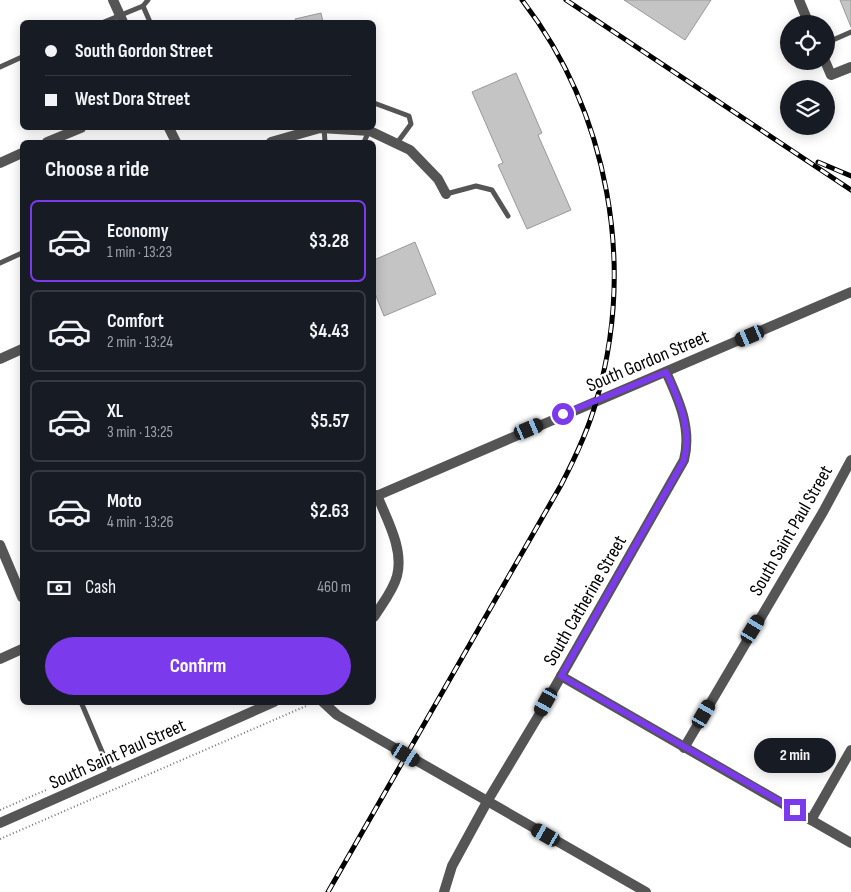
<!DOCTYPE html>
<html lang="en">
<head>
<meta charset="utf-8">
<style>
  body { margin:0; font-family:"Sofia Sans Condensed",sans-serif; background:#242831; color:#f1f3f6; height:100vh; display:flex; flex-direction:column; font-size:19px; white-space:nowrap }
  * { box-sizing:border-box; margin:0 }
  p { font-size:16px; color:#9ea1a6 }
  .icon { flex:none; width:28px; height:28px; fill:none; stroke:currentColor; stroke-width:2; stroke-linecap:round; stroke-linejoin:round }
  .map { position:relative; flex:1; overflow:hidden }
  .drawer { position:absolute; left:20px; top:140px; width:356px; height:565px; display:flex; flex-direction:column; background:#171b24; border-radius:8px; box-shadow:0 2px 12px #0003 }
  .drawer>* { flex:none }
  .top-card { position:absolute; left:20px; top:20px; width:356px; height:110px; border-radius:8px; box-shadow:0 2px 12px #0003; display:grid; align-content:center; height:110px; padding:0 25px; background:#171b24 }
  .controls { position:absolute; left:780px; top:15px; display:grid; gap:10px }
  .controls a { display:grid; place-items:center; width:55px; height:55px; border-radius:50%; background:#171b24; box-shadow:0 2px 12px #0003; font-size:25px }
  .end { position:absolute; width:22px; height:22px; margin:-11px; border:6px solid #7c3aed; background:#fff; box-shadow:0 0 0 2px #fff }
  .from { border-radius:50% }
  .bubble { position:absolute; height:35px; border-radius:18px; background:#171b24; box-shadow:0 2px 12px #0003; font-size:16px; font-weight:700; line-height:35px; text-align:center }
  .car { position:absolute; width:15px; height:30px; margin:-15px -8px; border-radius:6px; box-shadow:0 0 4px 1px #0007; background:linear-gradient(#222 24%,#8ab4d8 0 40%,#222 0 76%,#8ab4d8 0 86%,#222 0) }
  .top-card b { display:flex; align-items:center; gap:18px; height:48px; font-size:19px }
  .top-card b+b { border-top:1px solid #363941 }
  .top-card i { width:12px; height:12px; background:#f1f3f6 }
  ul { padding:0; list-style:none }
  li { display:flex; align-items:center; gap:15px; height:82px; margin:0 10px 8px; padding:0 15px; border:2px solid #363941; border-radius:8px }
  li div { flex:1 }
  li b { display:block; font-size:19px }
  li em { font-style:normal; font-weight:700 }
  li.current { border-color:#7c3aed }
  li>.icon { width:45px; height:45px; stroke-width:1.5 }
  h2 { padding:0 25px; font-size:22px; line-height:60px }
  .pay { display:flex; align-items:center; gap:12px; height:55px; padding:0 25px; font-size:19px }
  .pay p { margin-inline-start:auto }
  .cta { display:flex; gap:10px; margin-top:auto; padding:10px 25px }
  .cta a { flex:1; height:58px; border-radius:30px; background:#7c3aed; color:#fff; font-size:20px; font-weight:700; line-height:58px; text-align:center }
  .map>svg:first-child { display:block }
  .building { fill:#c4c4c4; stroke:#999 }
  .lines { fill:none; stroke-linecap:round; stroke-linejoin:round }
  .path { stroke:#777; stroke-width:2; stroke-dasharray:1 2.5; stroke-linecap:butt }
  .lane { stroke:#555; stroke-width:5 }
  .street { stroke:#555; stroke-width:10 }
  .rail-casing { stroke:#000; stroke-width:5 }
  .rail { stroke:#fff; stroke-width:3; stroke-dasharray:9; stroke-linecap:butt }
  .route { stroke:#7c3aed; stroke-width:6 }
  .labels { text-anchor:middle; stroke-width:5; stroke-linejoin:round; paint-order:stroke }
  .street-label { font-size:19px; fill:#000; stroke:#fff }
</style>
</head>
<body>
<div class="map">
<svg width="851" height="892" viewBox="0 0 851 892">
  <rect width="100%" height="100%" fill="#fff"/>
  <!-- building -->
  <g class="building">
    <polygon points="624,0 711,0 685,40"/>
    <polygon points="840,0 851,0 851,27"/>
    <polygon points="321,13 323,22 296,22 295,19"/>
    <polygon points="516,73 542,133 538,135 571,210 527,229 498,165 503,163 472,92"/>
    <polygon points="415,242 436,294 384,316 374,291 374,260"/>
  </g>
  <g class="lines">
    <!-- path -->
    <g class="path">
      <polyline points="0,810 46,790"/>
      <polyline points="0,839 306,706 311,702"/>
    </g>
    <!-- lane -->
    <g class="lane">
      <polyline points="143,6 148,0"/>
      <polyline points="104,22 143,6 150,22"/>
      <polyline points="826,43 851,32"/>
      <polyline points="0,67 22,57"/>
      <polyline points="374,103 409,116 411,124 397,143"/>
      <polyline points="324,128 325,142"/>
      <polyline points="364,142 369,131"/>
      <polyline points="446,194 476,186 492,190 508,216"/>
      <polyline points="0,263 22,253"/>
      <polyline points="81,702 112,775"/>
    </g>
    <!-- street -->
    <g class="street">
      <polyline points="113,0 123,22"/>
      <polyline points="799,0 809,24"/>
      <polyline points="825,61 831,75 851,67"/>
      <polyline points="169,128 176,142"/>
      <polyline points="47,142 81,128"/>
      <polyline points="271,142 320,128 370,131 410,150 438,179 446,194"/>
      <polyline points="0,163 22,153"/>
      <polyline points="0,359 22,349"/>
      <polyline points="374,497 851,292"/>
      <polyline points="0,545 22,597"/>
      <path d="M374 617C382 604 393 591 397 576 404 549 387 520 377 495"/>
      <polyline points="0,659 22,649"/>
      <polyline points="561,676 851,843"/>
      <polyline points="323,702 337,715 646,892"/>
      <polyline points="684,748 823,512 851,460"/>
      <polyline points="811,820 851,750"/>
      <polyline points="0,823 274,702"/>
      <path d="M444 892 452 866 488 800 539 715 684 460C692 429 679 400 666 372"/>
    </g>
    <!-- rail casing -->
    <g class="rail-casing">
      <g id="rail">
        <polyline points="566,0 851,190"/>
        <polyline points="818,162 851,176"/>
        <path d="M328 892 561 485C575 458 588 431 596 402 636 265 609 113 522 0"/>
      </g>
    </g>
    <!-- rail -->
    <use href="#rail" class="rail"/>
  </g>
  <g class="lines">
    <!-- route -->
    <path class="route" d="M563 414 666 372C679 400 692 429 684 460L561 676 795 810"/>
  </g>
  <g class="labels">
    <!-- street labels -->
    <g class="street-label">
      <text transform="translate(647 360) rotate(-23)" y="7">South Gordon Street</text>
      <text transform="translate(790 530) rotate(-60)" y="7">South Saint Paul Street</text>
      <text transform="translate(584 600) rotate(-60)" y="7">South Catherine Street</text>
      <text transform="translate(117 753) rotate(-24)" y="7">South Saint Paul Street</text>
    </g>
  </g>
</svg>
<div class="controls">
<a><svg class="icon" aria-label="locate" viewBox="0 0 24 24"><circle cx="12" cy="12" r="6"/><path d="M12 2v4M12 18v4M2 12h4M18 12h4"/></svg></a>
<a><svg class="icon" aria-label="layers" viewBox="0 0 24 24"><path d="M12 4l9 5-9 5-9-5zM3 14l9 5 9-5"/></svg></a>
</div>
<i class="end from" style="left:563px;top:414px"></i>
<i class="end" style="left:795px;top:810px"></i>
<div class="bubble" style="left:754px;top:738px;width:82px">2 min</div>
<i class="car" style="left:750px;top:336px;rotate:247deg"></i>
<i class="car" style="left:529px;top:429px;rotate:67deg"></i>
<i class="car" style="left:753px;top:629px;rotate:31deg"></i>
<i class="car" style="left:546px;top:702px;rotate:209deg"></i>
<i class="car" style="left:704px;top:714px;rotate:30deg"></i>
<i class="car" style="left:406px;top:755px;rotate:121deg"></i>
<i class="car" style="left:546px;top:835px;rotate:300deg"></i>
<div class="top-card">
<b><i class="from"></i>South Gordon Street</b>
<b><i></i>West Dora Street</b>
</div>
<section class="drawer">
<h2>Choose a ride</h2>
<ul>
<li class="current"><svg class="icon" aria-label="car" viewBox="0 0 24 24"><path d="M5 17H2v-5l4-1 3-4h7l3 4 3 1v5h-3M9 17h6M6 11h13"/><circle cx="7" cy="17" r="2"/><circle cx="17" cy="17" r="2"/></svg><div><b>Economy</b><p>1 min · 13:23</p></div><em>$3.28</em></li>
<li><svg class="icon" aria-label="car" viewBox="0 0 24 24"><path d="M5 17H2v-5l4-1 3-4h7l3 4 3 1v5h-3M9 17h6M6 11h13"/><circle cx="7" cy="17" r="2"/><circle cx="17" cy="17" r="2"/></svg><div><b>Comfort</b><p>2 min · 13:24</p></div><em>$4.43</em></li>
<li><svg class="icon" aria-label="car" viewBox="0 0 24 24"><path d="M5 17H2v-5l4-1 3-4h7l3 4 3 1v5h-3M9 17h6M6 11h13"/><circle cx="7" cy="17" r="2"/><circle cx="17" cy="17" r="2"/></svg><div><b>XL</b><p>3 min · 13:25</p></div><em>$5.57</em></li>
<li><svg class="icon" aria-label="car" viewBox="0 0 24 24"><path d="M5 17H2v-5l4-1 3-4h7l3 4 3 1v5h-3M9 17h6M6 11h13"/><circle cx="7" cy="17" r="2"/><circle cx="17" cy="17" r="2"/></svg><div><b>Moto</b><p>4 min · 13:26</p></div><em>$2.63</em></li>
</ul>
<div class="pay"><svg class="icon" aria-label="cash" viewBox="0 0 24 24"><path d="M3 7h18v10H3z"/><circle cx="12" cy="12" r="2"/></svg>Cash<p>460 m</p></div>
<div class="cta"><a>Confirm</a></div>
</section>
</div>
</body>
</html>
